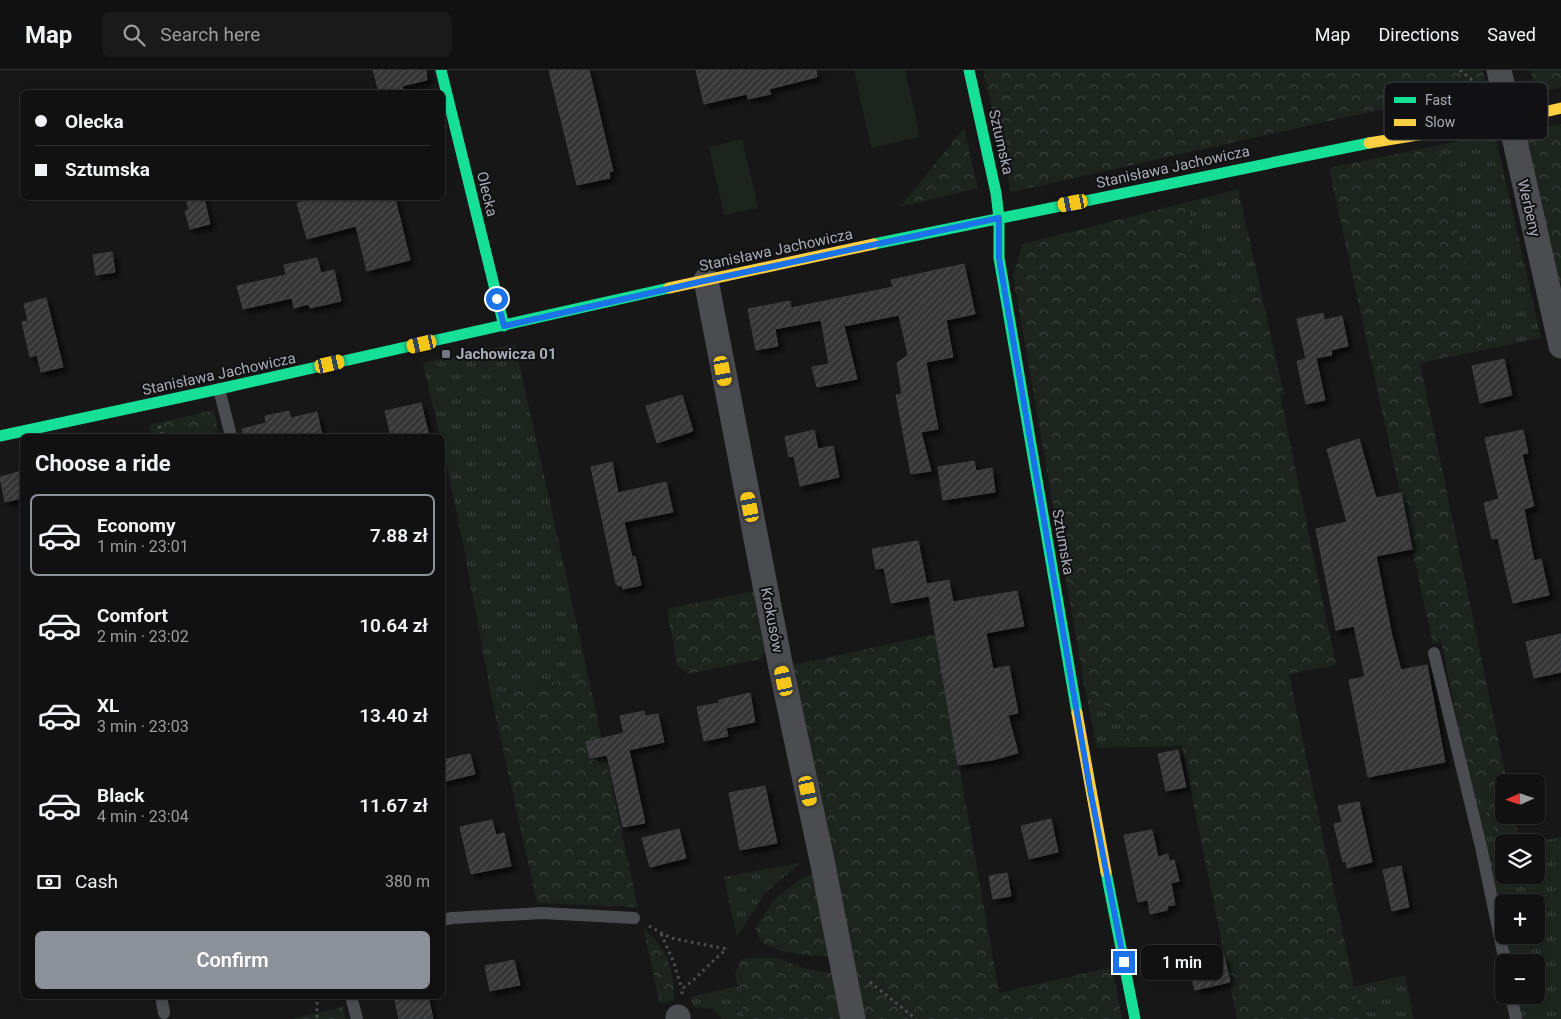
<!DOCTYPE html>
<html lang="en">
<head>
<meta charset="utf-8">
<style>
  body { margin:0; font-family:Roboto,sans-serif; background:#1a1a1a; color:#f1f3f6; height:100vh; display:flex; flex-direction:column; font-size:19px; white-space:nowrap }
  * { box-sizing:border-box; margin:0 }
  p { font-size:16px; color:#9c9d9f }
  .icon { flex:none; width:28px; height:28px; fill:none; stroke:currentColor; stroke-width:2; stroke-linecap:round; stroke-linejoin:round }
  .map { position:relative; flex:1; overflow:hidden }
  .side { position:absolute; left:20px; top:364px; width:425px; height:565px; display:flex; flex-direction:column; background:#111; border-radius:8px; box-shadow:0 1px 4px #0004,0 0 0 1px #303131 }
  .side>* { flex:none }
  .guide { position:absolute; left:20px; top:20px; width:425px; height:110px; border-radius:8px; box-shadow:0 1px 4px #0004,0 0 0 1px #303131; display:grid; align-content:center; height:110px; padding:0 15px; background:#111 }
  .needle { width:32px; rotate:267deg }
  .buttons { position:absolute; left:1495px; top:704px; display:grid; gap:10px }
  .buttons a { display:grid; place-items:center; width:50px; height:50px; border-radius:8px; background:#111; box-shadow:0 1px 4px #0004,0 0 0 1px #303131; font-size:25px }
  .end { position:absolute; width:22px; height:22px; margin:-11px; border:6px solid #1a73e8; background:#fff; box-shadow:0 0 0 2px #fff }
  .from { border-radius:50% }
  .bubble { position:absolute; height:35px; border-radius:8px; background:#111; box-shadow:0 1px 4px #0004,0 0 0 1px #303131; font-size:16px; font-weight:600; line-height:35px; text-align:center }
  .car { position:absolute; width:15px; height:30px; margin:-15px -8px; border-radius:6px; box-shadow:0 0 4px 1px #0007; background:linear-gradient(#f5c518 24%,#345 0 40%,#f5c518 0 76%,#345 0 86%,#f5c518 0) }
  .guide b { display:flex; align-items:center; gap:18px; height:48px; font-size:19px }
  .guide b+b { border-top:1px solid #303131 }
  .guide i { width:12px; height:12px; background:#f1f3f6 }
  ul { padding:0; list-style:none }
  li { display:flex; align-items:center; gap:15px; height:82px; margin:0 10px 8px; padding:0 5px; border:2px solid transparent; border-radius:8px }
  li div { flex:1 }
  li b { display:block; font-size:19px }
  li em { font-style:normal; font-weight:600 }
  li.selected { border-color:#8c9099 }
  li>.icon { width:45px; height:45px; stroke-width:1.5 }
  h2 { padding:0 15px; font-size:22px; line-height:60px }
  .pay { display:flex; align-items:center; gap:12px; height:55px; padding:0 15px; font-size:19px }
  .pay p { margin-inline-start:auto }
  .cta { display:flex; gap:10px; margin-top:auto; padding:10px 15px }
  .cta a { flex:1; height:58px; border-radius:8px; background:#8c9099; color:#fff; font-size:20px; font-weight:600; line-height:58px; text-align:center }
  header { display:flex; align-items:center; gap:30px; box-sizing:border-box; height:70px; padding:0 25px; background:#111; border-bottom:1px solid #303131 }
  header strong { font-size:24px }
  nav { display:flex; gap:28px; margin-inline-start:auto; font-size:18px }
  .search { width:350px; height:45px; background:#1a1a1a; display:flex; align-items:center; gap:12px; box-sizing:border-box; padding:0 18px; border-radius:8px; color:#9c9d9f; font-size:19px }
  .map>svg:first-child { display:block }
  .grass { fill:url(#grass-tufts); fill-rule:evenodd }
  .forest { fill:url(#forest-crowns) }
  .garden { fill:#1d241e }
  .building { fill:url(#building-hatch); stroke:#3f4043; filter:url(#shadow) }
  .lines { fill:none; stroke-linecap:round; stroke-linejoin:round }
  .path { stroke:#4d4e52; stroke-width:3; stroke-dasharray:2.5 4; stroke-linecap:butt }
  .lane { stroke:#4b4c50; stroke-width:12 }
  .street { stroke:#4b4c50; stroke-width:25 }
  .fast { stroke:#16e098; stroke-width:11 }
  .slow { stroke:#ffcf43; stroke-width:11 }
  .route { stroke:#1a73e8; stroke-width:6 }
  .poi-dot { fill:#757880; stroke:#111113; stroke-width:2 }
  .labels { text-anchor:middle; stroke-width:4; stroke-linejoin:round; paint-order:stroke }
  .street-label { font-size:15px; fill:#a8adb8; stroke:#111113 }
  .poi-label { font-size:15px; font-weight:bold; fill:#a8adb8; stroke:#111113; text-anchor:start }
  .key { fill:#111113; stroke:#3e4045; stroke-width:1 }
  .key-label { font-size:14px; fill:#a8adb8 }
</style>
</head>
<body>
<header>
<strong>Map</strong>
<div class="search"><svg class="icon" aria-label="search" viewBox="0 0 24 24"><circle cx="10" cy="10" r="6"/><path d="M15 15l6 6"/></svg>Search here</div>
<nav><a>Map</a><a>Directions</a><a>Saved</a></nav>
</header>
<div class="map">
<svg width="1561" height="949" viewBox="0 0 1561 949">
  <defs>
    <pattern id="grass-tufts" width="24" height="20" patternUnits="userSpaceOnUse" patternTransform="scale(1.25)"><rect width="24" height="20" fill="#1d241e"/><path d="M3 7l-1-3M5 7V3M7 7l1-3M15 17l-1-3M17 17v-4M19 17l1-3" fill="none" stroke="#3b413d"/></pattern>
    <pattern id="forest-crowns" width="20" height="18" patternUnits="userSpaceOnUse" patternTransform="scale(1.25)"><rect width="20" height="18" fill="#1d241e"/><path d="M2 6a3 3 0 1 1 6 0M12 15a3 3 0 1 1 6 0" fill="none" stroke="#3b413d"/></pattern>
    <pattern id="building-hatch" width="6" height="6" patternUnits="userSpaceOnUse" patternTransform="scale(1.25)"><rect width="6" height="6" fill="#353536"/><path d="M-1 1l2-2M0 6l6-6M5 7l2-2" fill="none" stroke="#4f5051"/></pattern>
    <filter id="shadow"><feDropShadow dx="4.5" dy="4.5" stdDeviation="2.5" flood-color="#0009"/></filter>
  </defs>
  <rect width="100%" height="100%" fill="#171717"/>
  <!-- grass -->
  <g class="grass">
    <polygon points="1495,64 1541,268 1483,280 1439,75"/>
    <polygon points="1238,119 1262,226 1210,236 1188,132"/>
    <polygon points="515,274 588,605 491,625 462,468 443,379 442,366 440,366 423,293"/>
    <path d="M1085 619C1104 633 1129 652 1130 677L1097 678Z"/>
    <path d="M1483 713 1495 763 1517 759 1520 772H1504V805H1536V772H1535L1561 767V949H1520L1515 925H1536V892H1509L1471 716ZM1504 832H1536V865H1504Z"/>
    <polygon points="800,793 765,823 737,867 724,807"/>
    <polygon points="1405,905 1414,949 1361,949 1354,917"/>
    <polygon points="738,916 745,949 721,949 713,939 694,937 690,927"/>
  </g>
  <!-- forest -->
  <g class="forest">
    <polygon points="983,0 1483,0 1486,16 1011,122"/>
    <polygon points="1531,0 1561,0 1561,17 1536,23"/>
    <polygon points="1561,54 1561,233 1519,63"/>
    <polygon points="964,58 978,118 900,137"/>
    <polygon points="1439,75 1483,280 1420,293 1507,712 1504,712 1504,745 1514,745 1517,759 1495,763 1483,713 1471,716 1441,571 1433,574 1329,98"/>
    <path d="M1188 132 1210 235 1262 226 1284 325 1280 324 1336 595 1289 604 1361 949H1237L1182 676 1130 677C1129 652 1104 633 1085 619L1013 206 1023 174Z"/>
    <polygon points="214,340 219,366 152,366 149,355"/>
    <polygon points="753,521 761,542 770,576 760,589 688,604 677,595 667,539"/>
    <polygon points="936,564 999,923 1112,897 1122,949 862,949 793,595"/>
    <polygon points="588,605 638,837 537,833 491,625"/>
    <path d="M815 803 832 887C814 885 768 885 759 867 757 864 756 859 756 856L775 829 801 809Z"/>
    <path d="M643 857C667 880 674 897 674 930L660 934Z"/>
    <polygon points="759,888 777,888 806,899 836,904 845,949 745,949 735,904 742,889"/>
    <polygon points="343,937 346,949 290,949"/>
  </g>
  <!-- garden -->
  <g class="garden">
    <polygon points="854,0 905,0 920,67 871,78"/>
    <polygon points="742,69 758,138 724,145 709,77"/>
  </g>
  <!-- building -->
  <g class="building">
    <polygon points="373,0 426,0 427,10 402,16 404,22 379,22"/>
    <polygon points="549,0 589,0 613,101 609,102 610,108 577,115"/>
    <polygon points="696,0 816,0 817,7 769,19 771,24 748,29 747,24 704,34"/>
    <polygon points="186,128 204,128 210,154 190,159 185,141 189,140"/>
    <polygon points="320,128 395,128 410,190 367,201 356,156 307,169 297,133"/>
    <polygon points="112,182 115,202 96,205 93,185"/>
    <polygon points="317,188 321,203 334,200 341,231 310,238 309,234 294,238 292,228 243,239 237,216 286,205 284,195"/>
    <polygon points="964,194 975,244 946,250 953,287 926,292 938,359 921,362 931,401 911,404 896,325 902,324 897,293 908,285 899,245 844,256 857,309 817,317 812,297 829,294 821,250 775,259 778,276 756,280 748,239 790,231 791,238 893,217 891,210"/>
    <polygon points="46,228 63,297 41,302 37,285 30,287 22,252 28,251 24,234"/>
    <polygon points="1323,243 1324,250 1342,246 1348,276 1331,280 1332,285 1316,288 1325,330 1306,334 1297,291 1306,289 1297,249"/>
    <polygon points="1504,289 1512,325 1480,333 1472,296"/>
    <polygon points="682,325 693,361 657,373 646,336"/>
    <polygon points="421,333 429,366 391,366 385,341"/>
    <polygon points="289,341 291,348 317,342 322,366 243,366 242,359 266,353 265,346"/>
    <polygon points="814,360 818,379 833,376 839,407 800,416 794,386 789,387 785,367"/>
    <polygon points="1523,360 1528,383 1522,384 1534,436 1524,439 1534,491 1541,489 1549,525 1513,533 1498,468 1492,469 1484,433 1499,429 1485,368"/>
    <polygon points="1359,369 1376,428 1401,423 1412,479 1376,486 1392,566 1401,600 1427,595 1445,692 1368,707 1349,610 1365,607 1354,556 1336,560 1316,459 1347,452 1327,379"/>
    <polygon points="974,391 976,401 992,398 995,422 943,430 938,397"/>
    <polygon points="612,392 618,423 666,412 673,442 624,452 632,487 635,486 641,515 623,519 622,515 618,516 618,514 616,514 591,397"/>
    <polygon points="22,401 22,428 5,432 0,407"/>
    <polygon points="918,471 929,526 891,533 884,498 876,499 872,479"/>
    <polygon points="949,510 953,532 1017,521 1024,556 986,563 993,599 1009,596 1018,643 1008,645 1018,683 992,690 958,695 927,514"/>
    <polygon points="1561,564 1561,602 1534,608 1526,572"/>
    <polygon points="750,623 755,652 726,658 728,666 704,671 697,637 719,633 719,630"/>
    <polygon points="644,641 645,646 658,644 664,672 629,680 645,753 623,757 607,685 590,688 586,672 624,663 620,646"/>
    <polygon points="1178,680 1186,717 1166,721 1158,684"/>
    <polygon points="470,684 475,704 442,712 442,690"/>
    <polygon points="765,716 777,773 740,780 729,723"/>
    <polygon points="1359,732 1372,792 1347,798 1346,791 1343,792 1334,754 1342,752 1338,736"/>
    <polygon points="1051,749 1058,782 1029,789 1021,756"/>
    <polygon points="492,750 496,765 504,763 511,796 471,804 460,757"/>
    <polygon points="679,759 686,788 650,797 642,768"/>
    <polygon points="1152,760 1158,787 1168,784 1169,791 1174,790 1179,811 1171,813 1175,835 1167,836 1168,840 1150,844 1148,830 1138,832 1124,765"/>
    <polygon points="1401,796 1409,837 1392,841 1383,800"/>
    <polygon points="1007,803 1011,826 993,829 989,806"/>
    <polygon points="1224,886 1230,912 1195,920 1188,894"/>
    <polygon points="514,890 520,915 490,921 485,896"/>
    <polygon points="394,926 428,926 433,949 399,949"/>
  </g>
  <g class="lines">
    <!-- path -->
    <g class="path">
      <polyline points="1460,0 1477,14"/>
      <polyline points="159,356 163,366"/>
      <polyline points="649,856 671,868 727,879"/>
      <polyline points="661,864 674,893 682,919"/>
      <polyline points="870,912 916,949"/>
      <path d="M682 924V919C698 908 710 892 727 879"/>
      <polyline points="315,926 317,930 317,949"/>
    </g>
    <!-- lane -->
    <g class="lane">
      <polyline points="219,319 231,366"/>
      <polyline points="1434,583 1481,777 1505,892"/>
      <polyline points="442,850 452,848 542,843 634,848"/>
      <polyline points="1511,925 1516,949"/>
      <polyline points="161,926 164,943"/>
      <polyline points="351,926 357,949"/>
    </g>
    <!-- street -->
    <g class="street">
      <polyline points="1499,0 1561,276"/>
      <polyline points="706,210 780,593 823,795 853,949"/>
      <polyline points="678,949 678,947"/>
    </g>
    <!-- fast -->
    <g class="fast">
      <polyline points="441,0 504,256"/>
      <polyline points="969,0 996,123 999,148 999,188 1077,643"/>
      <polyline points="874,174 1369,73"/>
      <polyline points="0,366 219,319 669,218"/>
      <polyline points="1106,802 1135,949"/>
    </g>
    <!-- slow -->
    <g class="slow">
      <polyline points="1369,73 1509,50 1561,38"/>
      <polyline points="669,218 874,174"/>
      <polyline points="1077,643 1106,802"/>
    </g>
  </g>
  <g class="lines">
    <!-- route -->
    <polyline class="route" points="497,229 504,256 699,212 999,148 999,188 1090,719 1124,892"/>
  </g>
  <!-- markers -->
  <rect class="poi-dot" x="441" y="279" width="10" height="10" rx="2.5"/>
  <g class="labels">
    <!-- street labels -->
    <g class="street-label">
      <text transform="translate(1001 72) rotate(77)" y="5">Sztumska</text>
      <text transform="translate(1173 97) rotate(-12)" y="5">Stanisława Jachowicza</text>
      <text transform="translate(487 124) rotate(76)" y="5">Olecka</text>
      <text transform="translate(1529 138) rotate(77)" y="5">Werbeny</text>
      <text transform="translate(776 180) rotate(-12)" y="5">Stanisława Jachowicza</text>
      <text transform="translate(219 304) rotate(-12)" y="5">Stanisława Jachowicza</text>
      <text transform="translate(1063 472) rotate(80)" y="5">Sztumska</text>
      <text transform="translate(772 550) rotate(79)" y="5">Krokusów</text>
    </g>
    <!-- poi labels -->
    <g class="poi-label">
      <text x="456" y="289">Jachowicza 01</text>
    </g>
  </g>
  <!-- legend -->
  <rect x="1384" y="12" width="164" height="58" rx="8" class="key"/>
  <rect x="1394" y="27" width="22" height="6" fill="#16e098"/>
  <rect x="1394" y="49" width="22" height="7" fill="#ffcf43"/>
  <g class="key-label">
    <text x="1425" y="35">Fast</text>
    <text x="1425" y="57">Slow</text>
  </g>
</svg>
<div class="buttons">
<a><svg class="needle" viewBox="-14 -14 28 28"><path d="M0-13l5 13h-10z" fill="#e53935"/><path d="M0 13l5-13h-10z" fill="#9c9d9f"/></svg></a>
<a><svg class="icon" aria-label="layers" viewBox="0 0 24 24"><path d="M12 4l9 5-9 5-9-5zM3 14l9 5 9-5"/></svg></a>
<a>+</a>
<a>−</a>
</div>
<i class="end from" style="left:497px;top:229px"></i>
<i class="end" style="left:1124px;top:892px"></i>
<div class="bubble" style="left:1141px;top:875px;width:82px">1 min</div>
<i class="car" style="left:1073px;top:133px;rotate:259deg"></i>
<i class="car" style="left:422px;top:274px;rotate:257deg"></i>
<i class="car" style="left:330px;top:294px;rotate:77deg"></i>
<i class="car" style="left:723px;top:301px;rotate:169deg"></i>
<i class="car" style="left:750px;top:437px;rotate:349deg"></i>
<i class="car" style="left:784px;top:611px;rotate:348deg"></i>
<i class="car" style="left:808px;top:721px;rotate:168deg"></i>
<div class="guide">
<b><i class="from"></i>Olecka</b>
<b><i></i>Sztumska</b>
</div>
<section class="side">
<h2>Choose a ride</h2>
<ul>
<li class="selected"><svg class="icon" aria-label="car" viewBox="0 0 24 24"><path d="M5 17H2v-5l4-1 3-4h7l3 4 3 1v5h-3M9 17h6M6 11h13"/><circle cx="7" cy="17" r="2"/><circle cx="17" cy="17" r="2"/></svg><div><b>Economy</b><p>1 min · 23:01</p></div><em>7.88 zł</em></li>
<li><svg class="icon" aria-label="car" viewBox="0 0 24 24"><path d="M5 17H2v-5l4-1 3-4h7l3 4 3 1v5h-3M9 17h6M6 11h13"/><circle cx="7" cy="17" r="2"/><circle cx="17" cy="17" r="2"/></svg><div><b>Comfort</b><p>2 min · 23:02</p></div><em>10.64 zł</em></li>
<li><svg class="icon" aria-label="car" viewBox="0 0 24 24"><path d="M5 17H2v-5l4-1 3-4h7l3 4 3 1v5h-3M9 17h6M6 11h13"/><circle cx="7" cy="17" r="2"/><circle cx="17" cy="17" r="2"/></svg><div><b>XL</b><p>3 min · 23:03</p></div><em>13.40 zł</em></li>
<li><svg class="icon" aria-label="car" viewBox="0 0 24 24"><path d="M5 17H2v-5l4-1 3-4h7l3 4 3 1v5h-3M9 17h6M6 11h13"/><circle cx="7" cy="17" r="2"/><circle cx="17" cy="17" r="2"/></svg><div><b>Black</b><p>4 min · 23:04</p></div><em>11.67 zł</em></li>
</ul>
<div class="pay"><svg class="icon" aria-label="cash" viewBox="0 0 24 24"><path d="M3 7h18v10H3z"/><circle cx="12" cy="12" r="2"/></svg>Cash<p>380 m</p></div>
<div class="cta"><a>Confirm</a></div>
</section>
</div>
</body>
</html>
